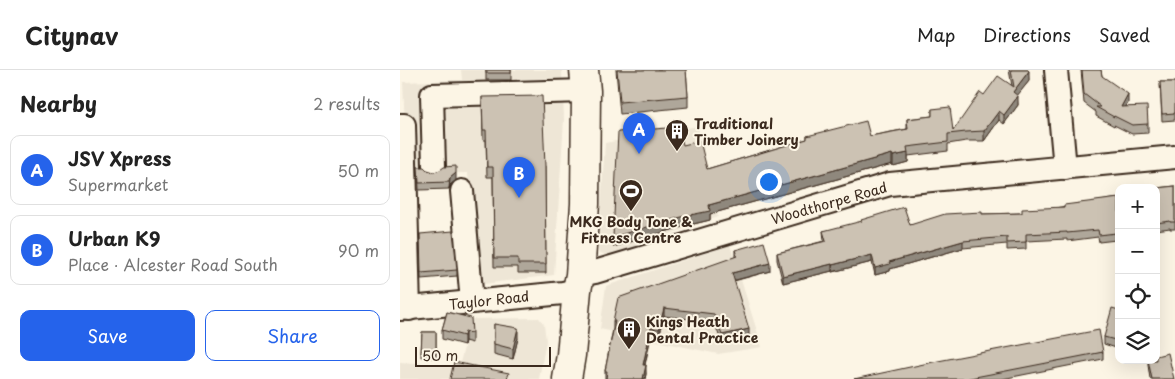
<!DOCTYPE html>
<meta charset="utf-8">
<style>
body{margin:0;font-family:"Playpen Sans",sans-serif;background:#f2f2f2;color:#222}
.controls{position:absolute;right:15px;bottom:15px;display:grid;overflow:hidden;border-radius:10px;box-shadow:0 5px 20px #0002}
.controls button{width:45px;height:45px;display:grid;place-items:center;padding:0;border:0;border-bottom:1px solid #e0e0e0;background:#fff;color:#222;font:25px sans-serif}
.scale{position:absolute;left:15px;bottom:12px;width:136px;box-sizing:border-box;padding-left:5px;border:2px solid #3b2a1e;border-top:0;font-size:14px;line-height:18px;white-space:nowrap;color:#3b2a1e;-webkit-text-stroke:4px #fcf5e5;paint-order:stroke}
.you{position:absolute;left:368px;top:111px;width:18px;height:18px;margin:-12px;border:4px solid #fff;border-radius:50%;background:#1a73e8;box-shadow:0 0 0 8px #1a73e833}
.badge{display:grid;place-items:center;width:32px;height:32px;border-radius:50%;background:#2563eb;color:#fff;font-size:16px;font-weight:700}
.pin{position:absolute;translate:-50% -41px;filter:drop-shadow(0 1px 2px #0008)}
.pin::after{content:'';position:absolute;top:26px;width:18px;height:15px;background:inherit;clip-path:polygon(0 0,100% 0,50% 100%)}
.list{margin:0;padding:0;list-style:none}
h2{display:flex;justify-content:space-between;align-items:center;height:65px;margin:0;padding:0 20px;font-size:21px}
h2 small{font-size:16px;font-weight:400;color:#767676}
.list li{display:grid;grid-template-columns:32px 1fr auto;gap:15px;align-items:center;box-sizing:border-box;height:70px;margin:0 10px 10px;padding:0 10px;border:1px solid #e0e0e0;border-radius:10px}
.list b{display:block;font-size:19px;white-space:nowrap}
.list p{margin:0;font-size:16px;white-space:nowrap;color:#767676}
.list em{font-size:16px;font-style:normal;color:#767676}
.actions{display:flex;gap:10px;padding:15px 20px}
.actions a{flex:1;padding:11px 0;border:1px solid #2563eb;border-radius:10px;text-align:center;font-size:18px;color:#2563eb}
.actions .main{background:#2563eb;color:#fff}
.icon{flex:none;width:28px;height:28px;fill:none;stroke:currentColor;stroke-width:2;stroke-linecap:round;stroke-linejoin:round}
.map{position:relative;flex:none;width:775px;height:309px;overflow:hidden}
header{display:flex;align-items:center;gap:30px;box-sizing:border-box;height:70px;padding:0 25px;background:#fff;border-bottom:1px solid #e0e0e0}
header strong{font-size:24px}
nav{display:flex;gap:28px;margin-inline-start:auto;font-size:18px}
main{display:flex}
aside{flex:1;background:#fff}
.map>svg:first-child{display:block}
.built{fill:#eee6d6}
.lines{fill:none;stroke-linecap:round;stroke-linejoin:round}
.minor-casing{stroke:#3b2a1e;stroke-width:26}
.highway-casing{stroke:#3b2a1e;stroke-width:31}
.minor{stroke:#fcf5e5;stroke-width:22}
.highway{stroke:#fcf5e5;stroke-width:28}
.wall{fill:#afa79a;stroke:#3b2a1e}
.shaded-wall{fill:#8f887d;stroke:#3b2a1e}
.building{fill:#ccc2b3;stroke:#3b2a1e}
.labels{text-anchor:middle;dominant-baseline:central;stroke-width:4;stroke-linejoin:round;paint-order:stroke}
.poi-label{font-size:14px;font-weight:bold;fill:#3b2a1e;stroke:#fcf5e5;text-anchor:start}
.street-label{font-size:14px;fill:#3b2a1e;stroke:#fcf5e5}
</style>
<header>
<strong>Citynav</strong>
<nav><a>Map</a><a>Directions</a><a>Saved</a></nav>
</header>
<main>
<aside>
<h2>Nearby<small>2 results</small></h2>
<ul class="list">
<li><span class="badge">A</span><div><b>JSV Xpress</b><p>Supermarket</p></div><em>50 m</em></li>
<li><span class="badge">B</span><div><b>Urban K9</b><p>Place · Alcester Road South</p></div><em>90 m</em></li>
</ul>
<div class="actions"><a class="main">Save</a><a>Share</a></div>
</aside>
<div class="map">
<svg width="775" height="309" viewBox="0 0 775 309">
<rect width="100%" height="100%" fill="#fcf5e5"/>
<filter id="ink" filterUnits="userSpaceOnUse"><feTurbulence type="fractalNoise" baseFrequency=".02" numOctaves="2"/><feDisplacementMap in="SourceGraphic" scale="10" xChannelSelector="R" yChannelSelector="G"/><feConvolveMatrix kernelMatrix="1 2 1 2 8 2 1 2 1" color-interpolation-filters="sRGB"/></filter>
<g filter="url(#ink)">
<g class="built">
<polygon points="61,0 162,0 164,49 154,205 76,215 68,103 7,104 3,12 62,10"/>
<polygon points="298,56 306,105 318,147 209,186 198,182 205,73"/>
<polygon points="330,175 362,277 318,284 200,259 206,216"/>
<polygon points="139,248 144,254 146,271 139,309 0,309 0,292 59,296 72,249"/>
</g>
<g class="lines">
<g class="minor-casing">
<g id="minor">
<polyline points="656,0 665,98"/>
<polyline points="0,55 4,55 9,239"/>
<polyline points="34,96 32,25 186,21"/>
<polyline points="62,121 72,232"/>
<polyline points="180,205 195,202 490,114 775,87"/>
<polyline points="0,239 163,223 177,220"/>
</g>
</g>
<g class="highway-casing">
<polyline id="highway" points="167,309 171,285 177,220 180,205 185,134 186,21 184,0"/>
</g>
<use href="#minor" class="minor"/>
<use href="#highway" class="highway"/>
</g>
<g class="wall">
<rect x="86" y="0" width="25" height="10"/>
<polygon points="216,0 286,0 288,26 288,37 220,44"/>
<polygon points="609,0 628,0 629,11 617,25 618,35 604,54 599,50 584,71 566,71 548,74 548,81 508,86 508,92 493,96 492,94 310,144 310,150 285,156 213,177 283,75 307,99 407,69 407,66 470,66 507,59 507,49 532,46 532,39 553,61 584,25 612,16"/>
<polygon points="681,0 701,0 702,6 728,33 726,36 748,54 748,63 732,64 714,55 714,56 696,46 696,42 684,33"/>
<polygon points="760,12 775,12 775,50 762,51"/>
<polygon points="82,27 145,96 146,203 118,203 118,197 94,197 93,107 87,107 86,70 83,70"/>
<polygon points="18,97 34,102 56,110 50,115 49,119 19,120"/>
<polygon points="775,116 775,159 770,159 770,158 756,160 756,118"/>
<polygon points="719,128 719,165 716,165 716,170 699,172 698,167 667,171 667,169 626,171 626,179 607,180 607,174 563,178 490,199 490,201 475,205 472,192 432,202 432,201 383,213 377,190 377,183 424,171 423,161 510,155 582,144 622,143"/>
<polygon points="20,164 57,200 57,206 21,209"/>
<polygon points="335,180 370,201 334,211 349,267 322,273 314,252 264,246 259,267 251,266 245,295 246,304 245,309 205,309 205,301 213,259 213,251 335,187"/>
<polygon points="719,240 719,279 704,274 704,267"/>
<polygon points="47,242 72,263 72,273 65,271 64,275 42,269 42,260"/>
<polygon points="94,254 118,268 113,289 94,284"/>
<polygon points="22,262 36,262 36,288 21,287"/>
<polygon points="703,282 703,289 602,309 454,309"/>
<polygon points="748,290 756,290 774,309 750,309 748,295"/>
</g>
<g class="shaded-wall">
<polygon points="629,1 629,11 613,31 613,22"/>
<polygon points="728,24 728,33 721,45 721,37"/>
<polygon points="618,26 618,35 604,54 604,45"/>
<polygon points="599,41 599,50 584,71 584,61"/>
<polygon points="508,83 508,92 493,96 493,86"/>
<polygon points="492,84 492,94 310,144 310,150 285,156 213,177 213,167 309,135"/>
<polygon points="56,103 56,110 50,115 49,119 50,108"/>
<polygon points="563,171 563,178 490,199 490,201 475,205 475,198 489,192"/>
<polygon points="472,185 472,192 432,202 432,195"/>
<polygon points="370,193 370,201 332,211 332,203"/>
<polygon points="432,194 432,201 383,213 383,206"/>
<polygon points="264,238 264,246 259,267 259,259"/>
<polygon points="118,258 118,268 113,289 113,279"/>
<polygon points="251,258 251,266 243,303 243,295"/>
<polygon points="349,259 349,267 322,273 322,265"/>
<polygon points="65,262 65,271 64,275 64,266"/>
<polygon points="246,295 246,304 245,309 243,309"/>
</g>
<g class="building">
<rect x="86" y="0" width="25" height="3"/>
<polygon points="217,0 286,0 288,26 220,32"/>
<polygon points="611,0 628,0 629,1 613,22 618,26 604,45 599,41 584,61 566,62 548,64 548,72 507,77 508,83 493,86 492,84 309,135 310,141 285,146 213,167 218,62 279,57 283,75 300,71 307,99 407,69 407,66 466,51 470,66 508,59 507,49 532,46 532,39 550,37 553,61 580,22 584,25 598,6 614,17"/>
<polygon points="682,0 701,0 702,6 728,24 721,37 747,36 748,54 732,55 714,46 714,47 696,37 701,37 684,24"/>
<polygon points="760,12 775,12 775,43 762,44"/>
<polygon points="142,26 145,96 146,194 118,194 118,188 94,188 93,97 87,97 86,60 83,60 82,27"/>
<polygon points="56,96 56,103 50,108 49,112 19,113 18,97 24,97 28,101 34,102 40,100 44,97"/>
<polygon points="775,116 775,152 770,152 770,151 756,153 756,118"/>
<polygon points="719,128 719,158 716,158 716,163 699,165 698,160 667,163 667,162 626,164 626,172 607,173 607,167 563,171 489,192 490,194 475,198 472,185 432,195 432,194 383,206 377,183 426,171 423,161 462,151 461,150 504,137 510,155 545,144 582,142 582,144 622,143 622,139 664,137 664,135"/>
<polygon points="53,161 57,200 21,203 20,164"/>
<polygon points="364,172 370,193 332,203 349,259 322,265 314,244 264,238 259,259 251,258 243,295 246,295 243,309 206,309 207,301 205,301 215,251 213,251 218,228 337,186 335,180"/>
<polygon points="712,238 719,240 719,271 704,267"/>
<polygon points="47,242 71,248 72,263 65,262 64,266 42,260"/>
<polygon points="94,254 118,258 113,279 94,274"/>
<polygon points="699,260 703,282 565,309 454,309 538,291"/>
<polygon points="22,262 36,262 36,284 21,283"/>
<polygon points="768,283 774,309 752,309 748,290 756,290 756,286"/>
<polygon points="54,292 109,303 107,309 50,309"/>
</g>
</g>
<defs>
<g id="building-pin" transform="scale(1.25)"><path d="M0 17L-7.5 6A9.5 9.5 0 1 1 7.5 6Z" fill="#3b2a1e" stroke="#fcf5e5"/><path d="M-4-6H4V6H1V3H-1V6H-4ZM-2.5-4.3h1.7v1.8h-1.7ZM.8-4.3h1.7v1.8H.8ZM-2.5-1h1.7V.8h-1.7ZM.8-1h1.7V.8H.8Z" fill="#fff"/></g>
<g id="stadium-pin" transform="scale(1.25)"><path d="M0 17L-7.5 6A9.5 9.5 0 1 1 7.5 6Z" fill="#3b2a1e" stroke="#fcf5e5"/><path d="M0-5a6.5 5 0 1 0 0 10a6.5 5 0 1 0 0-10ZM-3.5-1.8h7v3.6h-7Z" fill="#fff"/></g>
</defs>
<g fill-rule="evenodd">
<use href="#building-pin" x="277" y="61"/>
<use href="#stadium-pin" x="231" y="121"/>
<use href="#building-pin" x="229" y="259"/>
</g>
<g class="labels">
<g class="poi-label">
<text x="294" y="53">Traditional<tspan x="294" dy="16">Timber Joinery</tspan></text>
<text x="231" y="151" text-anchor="middle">MKG Body Tone &amp;<tspan x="231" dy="16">Fitness Centre</tspan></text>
<text x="246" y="251">Kings Heath<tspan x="246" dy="16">Dental Practice</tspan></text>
</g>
<g class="street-label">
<text transform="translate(429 133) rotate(-16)">Woodthorpe Road</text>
<text transform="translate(89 230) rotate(-6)">Taylor Road</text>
</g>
</g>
</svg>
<div class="controls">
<button>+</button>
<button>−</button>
<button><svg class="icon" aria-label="locate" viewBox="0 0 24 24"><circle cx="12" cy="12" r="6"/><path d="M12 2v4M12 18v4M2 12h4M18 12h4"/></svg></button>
<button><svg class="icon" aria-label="layers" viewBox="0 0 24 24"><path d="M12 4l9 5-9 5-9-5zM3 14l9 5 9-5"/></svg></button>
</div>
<div class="scale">50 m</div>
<div class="you"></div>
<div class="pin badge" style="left:239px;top:84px">A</div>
<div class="pin badge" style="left:119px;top:128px">B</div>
</div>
</main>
